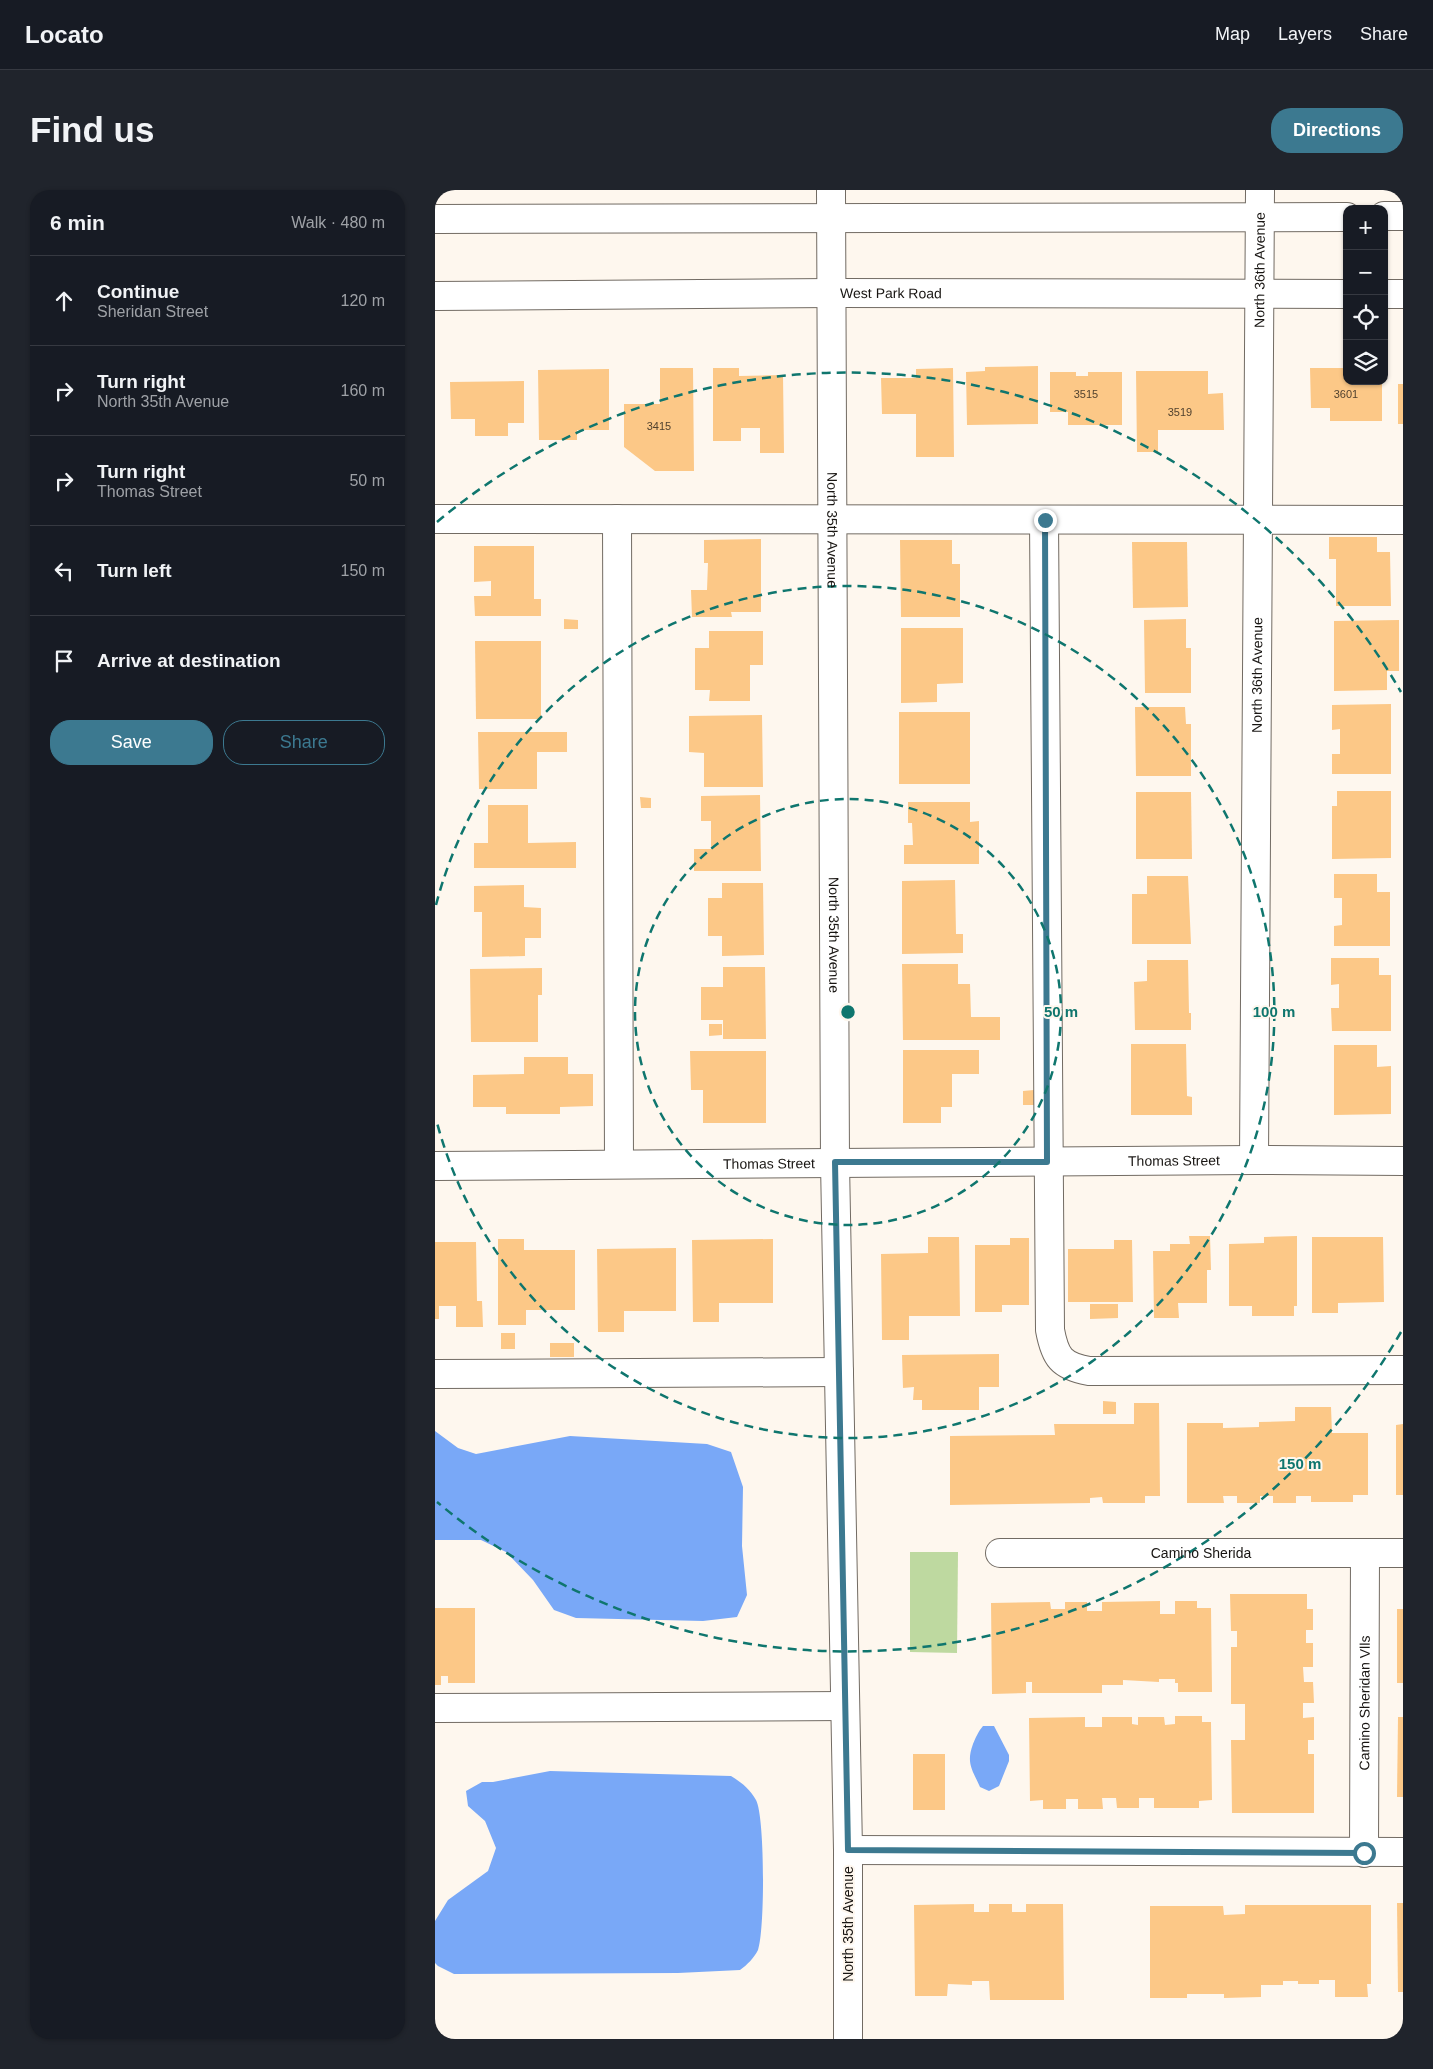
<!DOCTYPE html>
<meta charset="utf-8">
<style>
body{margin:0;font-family:Helvetica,sans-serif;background:#20242c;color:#f1f3f6}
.controls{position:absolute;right:15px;top:15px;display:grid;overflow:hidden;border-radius:10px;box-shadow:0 1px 4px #0004}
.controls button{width:45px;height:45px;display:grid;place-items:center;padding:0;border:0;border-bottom:1px solid #363941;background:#171b24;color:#f1f3f6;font:25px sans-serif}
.stop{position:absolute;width:15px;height:15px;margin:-11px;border:4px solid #3c7990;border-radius:50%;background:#fff}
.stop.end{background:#3c7990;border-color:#fff;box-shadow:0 1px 5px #0008}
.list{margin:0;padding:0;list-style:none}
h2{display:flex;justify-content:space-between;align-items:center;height:65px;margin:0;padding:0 20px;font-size:21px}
h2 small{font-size:16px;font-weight:400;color:#9ea1a6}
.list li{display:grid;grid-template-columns:32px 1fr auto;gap:15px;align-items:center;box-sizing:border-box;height:90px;padding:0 20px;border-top:1px solid #363941}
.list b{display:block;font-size:19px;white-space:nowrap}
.list p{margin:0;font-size:16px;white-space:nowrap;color:#9ea1a6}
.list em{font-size:16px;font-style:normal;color:#9ea1a6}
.actions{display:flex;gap:10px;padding:15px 20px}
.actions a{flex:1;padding:11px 0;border:1px solid #3c7990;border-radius:20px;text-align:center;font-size:18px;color:#3c7990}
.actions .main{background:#3c7990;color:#fff}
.icon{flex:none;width:28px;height:28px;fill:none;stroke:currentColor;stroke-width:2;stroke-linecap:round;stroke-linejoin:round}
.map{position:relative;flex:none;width:968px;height:1849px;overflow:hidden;border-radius:20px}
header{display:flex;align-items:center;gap:30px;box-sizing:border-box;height:70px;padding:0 25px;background:#171b24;border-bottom:1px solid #363941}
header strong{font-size:24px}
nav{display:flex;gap:28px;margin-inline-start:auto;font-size:18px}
.intro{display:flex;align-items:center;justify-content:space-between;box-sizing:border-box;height:120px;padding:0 30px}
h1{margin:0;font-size:35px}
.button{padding:12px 22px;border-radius:20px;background:#3c7990;color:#fff;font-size:18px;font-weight:700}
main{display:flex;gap:30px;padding:0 30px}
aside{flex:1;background:#171b24;border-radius:20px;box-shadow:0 1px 4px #0004}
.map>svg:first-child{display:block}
.green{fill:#bed9a0}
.water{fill:#79a8f7}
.building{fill:#fcc887}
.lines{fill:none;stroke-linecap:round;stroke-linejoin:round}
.minor-casing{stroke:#726b63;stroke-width:30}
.minor{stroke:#fff;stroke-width:28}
.route{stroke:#3c7990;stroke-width:6}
.ring{fill:none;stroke:#0f766e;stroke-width:2.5;stroke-dasharray:9 6}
.labels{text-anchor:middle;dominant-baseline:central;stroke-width:4;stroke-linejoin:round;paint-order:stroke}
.number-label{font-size:11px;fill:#51422f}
.street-label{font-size:14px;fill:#181512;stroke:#fef7ee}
.centre{fill:#0f766e;stroke:#fef7ee;stroke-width:2.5}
.ring-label{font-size:15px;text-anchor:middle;font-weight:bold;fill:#0f766e;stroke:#fef7ee;stroke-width:4;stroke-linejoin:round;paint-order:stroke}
</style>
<header>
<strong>Locato</strong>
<nav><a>Map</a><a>Layers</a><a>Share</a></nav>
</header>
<div class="intro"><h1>Find us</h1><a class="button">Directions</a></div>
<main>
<aside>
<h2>6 min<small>Walk · 480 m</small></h2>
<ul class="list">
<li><svg class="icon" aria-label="ahead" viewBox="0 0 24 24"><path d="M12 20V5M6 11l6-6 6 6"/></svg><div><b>Continue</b><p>Sheridan Street</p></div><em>120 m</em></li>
<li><svg class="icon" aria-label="right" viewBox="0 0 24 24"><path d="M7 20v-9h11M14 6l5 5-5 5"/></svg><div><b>Turn right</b><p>North 35th Avenue</p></div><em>160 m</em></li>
<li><svg class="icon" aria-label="right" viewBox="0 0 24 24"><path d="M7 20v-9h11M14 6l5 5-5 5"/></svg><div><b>Turn right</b><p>Thomas Street</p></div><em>50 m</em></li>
<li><svg class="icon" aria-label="left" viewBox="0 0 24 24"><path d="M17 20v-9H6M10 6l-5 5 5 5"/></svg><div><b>Turn left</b></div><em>150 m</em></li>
<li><svg class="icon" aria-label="arrive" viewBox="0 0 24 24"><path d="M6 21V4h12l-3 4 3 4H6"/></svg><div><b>Arrive at destination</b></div></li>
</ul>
<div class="actions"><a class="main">Save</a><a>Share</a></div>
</aside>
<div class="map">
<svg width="968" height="1849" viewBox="0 0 968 1849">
<rect width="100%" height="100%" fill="#fef7ee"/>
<polygon class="green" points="475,1362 523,1362 522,1463 475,1462"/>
<g class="water">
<polygon points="0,1241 23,1258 41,1264 135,1246 272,1254 296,1262 308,1297 307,1356 312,1405 302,1427 268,1431 141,1428 119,1420 98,1390 71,1362 46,1350 0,1350"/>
<path d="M548 1536H559L574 1565V1571L564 1596 554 1601 545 1597C537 1579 531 1573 538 1554 541 1547 543 1542 548 1536Z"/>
<path d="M115 1581 296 1586C306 1592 315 1599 321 1610 330 1626 330 1741 323 1760 319 1768 312 1775 305 1780L243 1783 19 1784 3 1776 0 1773V1731L13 1710 53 1681 61 1658 50 1631 33 1616 31 1601 47 1592H58Z"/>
</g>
<g class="building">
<polygon points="603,176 603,234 532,235 531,182 550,181 550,177"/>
<polygon points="225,178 258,178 259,281 220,281 189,257 189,214 225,214"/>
<polygon points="278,178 304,178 304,186 348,185 349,263 325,263 325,238 306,238 306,251 278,251"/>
<polygon points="518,178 519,267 481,267 481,224 447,224 446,188 481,188 481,179"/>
<polygon points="875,178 912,178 912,191 947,191 947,231 895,231 895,218 876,218"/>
<polygon points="174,179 174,240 142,240 142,250 104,250 103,180"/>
<polygon points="701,181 773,181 773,204 788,203 789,240 723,240 723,262 702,262"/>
<polygon points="615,182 641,182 641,186 653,186 653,182 687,182 687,235 633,235 633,222 615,222"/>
<polygon points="89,191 89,233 73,233 73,246 40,246 40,229 16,229 15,192"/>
<rect x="963" y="194" width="5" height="40"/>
<polygon points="894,347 942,347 942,362 955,362 956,416 901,416 901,369 894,369"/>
<polygon points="326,349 326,422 296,422 297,427 257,427 256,400 272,400 273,373 269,373 269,350"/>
<polygon points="465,350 517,350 517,374 525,374 525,427 466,427"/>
<polygon points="697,352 752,352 753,417 698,418"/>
<polygon points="39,356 99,356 99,409 106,409 106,426 40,426 39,406 56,406 56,391 39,392"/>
<polygon points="129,429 143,430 143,439 129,439"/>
<polygon points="751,429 751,458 756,458 756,503 710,503 709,430"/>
<polygon points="964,430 964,481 952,481 952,500 899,501 899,431"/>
<polygon points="466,438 528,438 528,493 502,494 502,512 466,513"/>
<polygon points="274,441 328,441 328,475 315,475 315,511 274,511 275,500 260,500 260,458 274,458"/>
<polygon points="40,451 106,451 106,529 41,529"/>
<polygon points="956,514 956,584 897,584 897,564 905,564 905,539 897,540 897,515"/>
<polygon points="700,517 750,517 751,534 756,534 756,586 701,586"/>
<rect x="464" y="522" width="71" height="72"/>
<polygon points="327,525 328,597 269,597 269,563 254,562 254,526"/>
<polygon points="43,542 132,542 132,562 102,562 102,599 44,599"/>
<polygon points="902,601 956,601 956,668 897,669 897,616 902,616"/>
<polygon points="701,602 756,602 757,669 701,669"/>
<polygon points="325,605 326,681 259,681 259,659 276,659 276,631 266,631 266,606"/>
<polygon points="205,607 216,608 216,618 206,618"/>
<polygon points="473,612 535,612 535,632 544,631 544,674 469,674 469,655 478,655 477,633 473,633"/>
<polygon points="53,615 93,615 93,653 141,652 141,678 39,678 39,653 53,653"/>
<polygon points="899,684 942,684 942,702 955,702 955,756 899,756 899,736 907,735 907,708 899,708"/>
<polygon points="712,686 753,686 756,754 697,754 697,704 712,704"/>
<polygon points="520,690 521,744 528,744 528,763 467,764 467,691"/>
<polygon points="287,693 328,693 329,765 287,766 287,746 273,746 273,708 287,708"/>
<polygon points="89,695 89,717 106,718 106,748 90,748 90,766 47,767 47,722 39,722 39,696"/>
<polygon points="896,768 944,768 944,785 956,785 956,841 897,841 896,818 904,818 904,794 896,795"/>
<polygon points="712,770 753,770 754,823 756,823 756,840 700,840 699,792 712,791"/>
<polygon points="467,774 523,774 523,794 535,794 536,827 565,827 565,850 468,850"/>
<polygon points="288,777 330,777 331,849 288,849 288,830 266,830 266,797 288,797"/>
<polygon points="107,778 107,805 103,805 103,852 36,852 35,779"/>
<polygon points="274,834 287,834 287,845 274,846"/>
<polygon points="696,854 751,854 752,906 757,907 757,925 696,925"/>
<polygon points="899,855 942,855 942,877 956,876 956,924 899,925"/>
<polygon points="468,860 544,860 544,884 517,884 517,917 506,917 506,933 468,933"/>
<polygon points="255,861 331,861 331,933 268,933 268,900 256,900"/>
<polygon points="89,867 133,867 133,884 158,884 158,916 125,917 125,924 71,924 71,917 38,917 38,885 89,884"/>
<polygon points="599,900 599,915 588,915 588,901"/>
<polygon points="754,1046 775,1046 776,1080 772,1080 772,1113 743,1113 744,1128 719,1128 718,1061 735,1061 735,1054 755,1054"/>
<polygon points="862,1046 862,1116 859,1116 859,1126 817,1126 817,1116 794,1116 794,1054 829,1053 829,1047"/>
<polygon points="493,1047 524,1047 525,1126 474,1126 474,1150 447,1150 446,1064 493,1063"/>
<polygon points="877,1047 948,1047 949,1112 903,1113 903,1123 877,1123"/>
<polygon points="575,1048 594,1048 594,1115 567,1115 567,1122 540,1122 540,1055 575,1055"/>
<polygon points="63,1049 89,1049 89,1060 140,1060 140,1120 91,1120 91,1135 63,1135"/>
<polygon points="338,1049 338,1113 284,1113 284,1132 258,1132 257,1050"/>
<polygon points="679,1050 697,1050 698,1112 633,1112 633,1059 679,1059"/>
<polygon points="0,1052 41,1052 42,1111 47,1111 48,1137 21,1137 21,1116 4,1116 4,1129 0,1129"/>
<polygon points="241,1058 241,1121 189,1121 189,1142 163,1142 162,1059"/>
<polygon points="655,1114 683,1114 683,1128 655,1129"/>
<rect x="66" y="1143" width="14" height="16"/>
<rect x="115" y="1153" width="24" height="14"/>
<polygon points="564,1164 564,1197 544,1197 544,1220 487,1220 487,1210 478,1210 479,1197 468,1198 467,1165"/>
<polygon points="668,1211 681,1212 681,1224 668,1224"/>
<polygon points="699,1213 724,1213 725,1306 710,1306 710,1313 668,1313 667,1307 655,1308 655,1313 515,1315 515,1246 620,1245 619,1234 699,1234"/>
<polygon points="860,1217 896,1217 897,1243 933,1243 933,1305 918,1305 918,1312 876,1312 876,1306 861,1306 861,1313 838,1313 838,1306 825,1306 825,1313 802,1313 802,1306 788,1306 789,1313 752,1313 752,1233 788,1233 788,1238 824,1237 824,1232 860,1231"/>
<polygon points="968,1234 968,1305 961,1305 961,1235"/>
<polygon points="795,1404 872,1404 872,1419 878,1419 878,1440 871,1440 871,1453 878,1453 878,1477 868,1477 869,1492 878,1492 879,1513 868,1513 868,1528 879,1527 879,1550 873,1550 873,1564 879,1564 879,1623 797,1623 796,1550 810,1550 810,1514 796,1514 796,1457 802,1457 802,1441 796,1441"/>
<polygon points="725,1411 725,1424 740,1424 740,1411 762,1411 762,1418 776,1418 777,1502 743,1502 743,1493 740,1493 740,1489 724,1489 724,1492 688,1490 688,1495 667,1495 667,1503 597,1503 597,1492 591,1492 591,1503 557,1504 556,1413 615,1412 616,1419 630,1419 630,1412 652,1412 652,1421 667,1421 667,1412"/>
<polygon points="0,1418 40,1418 40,1493 13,1493 13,1486 6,1486 6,1495 0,1495"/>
<rect x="962" y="1419" width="6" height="74"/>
<polygon points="740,1526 767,1526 767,1532 776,1532 777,1610 764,1611 764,1618 719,1618 719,1608 704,1608 704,1618 682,1618 681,1608 667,1608 668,1619 643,1619 643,1609 631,1609 631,1619 608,1619 608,1610 595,1611 594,1528 650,1527 650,1537 667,1537 667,1527 697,1527 697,1534 703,1535 703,1527 729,1527 730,1535 740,1534"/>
<polygon points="963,1527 968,1527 968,1607 962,1607"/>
<rect x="478" y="1564" width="32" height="56"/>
<polygon points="962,1713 968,1713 968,1802 963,1802"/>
<polygon points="539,1714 539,1722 554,1722 554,1714 577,1714 577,1722 591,1722 591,1714 628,1714 629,1810 555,1810 554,1791 537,1791 537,1795 513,1794 512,1806 480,1806 479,1715"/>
<polygon points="810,1715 936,1715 936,1794 932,1794 933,1807 900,1807 900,1790 884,1790 884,1794 863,1794 863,1791 848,1791 848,1795 826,1795 826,1807 789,1808 789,1804 752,1804 752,1808 715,1808 715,1716 788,1716 789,1725 810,1724"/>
</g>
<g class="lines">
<g class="minor-casing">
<g id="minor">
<path id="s1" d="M396 0 400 973 413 1660V1849"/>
<polyline points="949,26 968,26"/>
<polyline points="0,29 912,27"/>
<polyline points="949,104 968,104"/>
<path id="s2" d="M0 106 397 103 912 104"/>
<polyline points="0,329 968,330"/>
<polyline points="182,329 184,974"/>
<path d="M609 330 615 1140C620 1167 626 1176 654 1181L968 1180"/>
<path id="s3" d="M819 970 825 0"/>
<path id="s4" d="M0 976 819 970 968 971"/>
<polyline points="0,1184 404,1182"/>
<path id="s5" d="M565 1363H968"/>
<polyline points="0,1518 409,1516"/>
<polyline points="413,1660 968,1662"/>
<path id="s6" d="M929 1663 930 1363"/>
</g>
</g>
<use href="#minor" class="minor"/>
</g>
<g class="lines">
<polyline class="route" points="610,330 612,972 400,972 413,1660 929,1663"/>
</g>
<g class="ring">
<circle cx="413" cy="822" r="213"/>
<path d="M1 715A426 426 0 1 1 1 929"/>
<path d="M966 1142A639 639 0 0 1 2 1312M2 332A639 639 0 0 1 966 502"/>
</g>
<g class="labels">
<g class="number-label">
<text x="651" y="204">3515</text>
<text x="911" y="204">3601</text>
<text x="745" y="222">3519</text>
<text x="224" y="236">3415</text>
</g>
<g class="street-label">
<text stroke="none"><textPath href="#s3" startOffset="890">North 36th Avenue</textPath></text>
<text stroke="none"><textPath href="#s2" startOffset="456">West Park Road</textPath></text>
<text stroke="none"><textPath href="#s1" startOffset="340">North 35th Avenue</textPath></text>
<text stroke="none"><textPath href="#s3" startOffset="485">North 36th Avenue</textPath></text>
<text stroke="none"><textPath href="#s1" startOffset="745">North 35th Avenue</textPath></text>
<text stroke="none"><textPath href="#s4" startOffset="739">Thomas Street</textPath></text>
<text stroke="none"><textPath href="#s4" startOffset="334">Thomas Street</textPath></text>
<text stroke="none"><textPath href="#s5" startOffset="201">Camino Sherida</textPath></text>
<text stroke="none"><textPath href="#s6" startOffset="150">Camino Sheridan Vlls</textPath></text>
<text transform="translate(413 1734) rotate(-90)">North 35th Avenue</text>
</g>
</g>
<circle cx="413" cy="822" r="8" class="centre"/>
<g class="ring-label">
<text x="626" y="827">50 m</text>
<text x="839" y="827">100 m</text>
<text x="865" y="1279">150 m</text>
</g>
</svg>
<div class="controls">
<button>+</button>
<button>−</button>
<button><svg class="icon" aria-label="locate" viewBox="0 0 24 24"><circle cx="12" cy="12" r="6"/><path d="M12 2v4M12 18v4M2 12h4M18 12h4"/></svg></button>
<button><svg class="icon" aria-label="layers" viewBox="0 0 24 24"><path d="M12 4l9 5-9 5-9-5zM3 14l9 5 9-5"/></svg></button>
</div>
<div class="stop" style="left:929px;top:1663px"></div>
<div class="stop end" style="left:610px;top:330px"></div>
</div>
</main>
